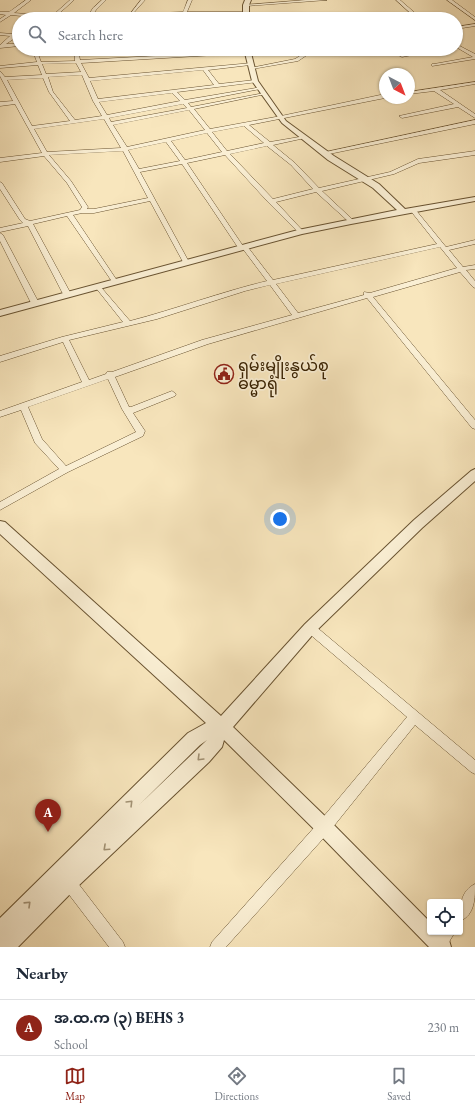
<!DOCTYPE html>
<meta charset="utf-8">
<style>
body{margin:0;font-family:"EB Garamond","Noto Sans Myanmar",serif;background:#f6f6f7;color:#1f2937}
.controls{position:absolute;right:12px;bottom:12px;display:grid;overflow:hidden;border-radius:4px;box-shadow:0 1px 3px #0004}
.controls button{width:36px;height:36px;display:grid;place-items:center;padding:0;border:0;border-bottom:1px solid #e0e1e3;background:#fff;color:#1f2937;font:20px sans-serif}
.compass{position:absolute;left:379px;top:68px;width:36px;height:36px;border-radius:50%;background:#fff;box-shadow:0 1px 3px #0004;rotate:138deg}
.you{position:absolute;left:280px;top:519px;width:14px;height:14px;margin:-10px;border:3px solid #fff;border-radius:50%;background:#1a73e8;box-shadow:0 0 0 6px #1a73e833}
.badge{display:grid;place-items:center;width:26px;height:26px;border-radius:50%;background:#8f2418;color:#fff;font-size:13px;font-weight:700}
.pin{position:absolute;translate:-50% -33px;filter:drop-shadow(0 1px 2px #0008)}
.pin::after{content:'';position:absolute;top:21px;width:14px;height:12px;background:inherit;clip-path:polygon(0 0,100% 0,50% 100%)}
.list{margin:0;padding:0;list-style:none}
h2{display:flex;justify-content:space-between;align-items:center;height:52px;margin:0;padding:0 16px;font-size:17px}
h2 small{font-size:13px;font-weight:400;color:#747a83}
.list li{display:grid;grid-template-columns:26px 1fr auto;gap:12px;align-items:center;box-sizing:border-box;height:56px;padding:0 16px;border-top:1px solid #e0e1e3}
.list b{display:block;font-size:15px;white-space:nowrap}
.list p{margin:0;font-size:13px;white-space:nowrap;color:#747a83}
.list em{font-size:13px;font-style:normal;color:#747a83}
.icon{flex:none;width:22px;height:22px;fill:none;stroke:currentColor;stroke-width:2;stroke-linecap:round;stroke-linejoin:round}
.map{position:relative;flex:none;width:475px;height:947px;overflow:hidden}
.search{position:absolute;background:#fff;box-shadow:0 1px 3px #0004;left:12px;right:12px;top:12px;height:44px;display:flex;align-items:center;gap:10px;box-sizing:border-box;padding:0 14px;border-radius:22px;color:#747a83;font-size:15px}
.sheet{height:108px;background:#fff}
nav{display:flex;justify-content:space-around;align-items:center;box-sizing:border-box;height:56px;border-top:1px solid #e0e1e3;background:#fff;font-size:11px;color:#747a83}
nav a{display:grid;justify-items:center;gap:2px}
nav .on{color:#8f2418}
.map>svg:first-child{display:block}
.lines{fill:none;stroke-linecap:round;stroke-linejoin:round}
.minor-casing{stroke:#695331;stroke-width:1}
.tertiary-casing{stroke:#695331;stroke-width:2}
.minor{fill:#faefd4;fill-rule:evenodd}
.tertiary{fill:#faefd4;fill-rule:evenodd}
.oneway{stroke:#a39376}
.labels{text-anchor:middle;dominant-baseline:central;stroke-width:3.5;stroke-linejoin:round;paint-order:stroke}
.poi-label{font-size:16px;fill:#392202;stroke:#faefd4;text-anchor:start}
</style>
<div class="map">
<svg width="475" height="947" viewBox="0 0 475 947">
<rect width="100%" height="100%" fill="#f8e6bd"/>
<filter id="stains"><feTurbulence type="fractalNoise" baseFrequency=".005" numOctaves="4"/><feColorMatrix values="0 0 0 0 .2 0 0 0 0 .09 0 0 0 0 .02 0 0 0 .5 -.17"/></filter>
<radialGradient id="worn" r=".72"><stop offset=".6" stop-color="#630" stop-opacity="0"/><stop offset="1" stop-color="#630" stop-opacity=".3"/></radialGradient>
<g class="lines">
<g class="minor-casing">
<g id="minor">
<polygon points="26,0 31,0 14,13 52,16 70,0 74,0 53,19 11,15 0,22 0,19 6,15 0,14 0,12 9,12"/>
<polygon points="102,0 106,0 96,10 90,19 86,19 93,8"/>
<polygon points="141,0 145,0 129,18 127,18"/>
<polygon points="188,0 192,0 187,12 246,12 248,13 246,14 157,15 155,14 157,13 183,12"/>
<polygon points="306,0 327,0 246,6 244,5"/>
<polygon points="396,0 400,0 422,19 417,19"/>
<polygon points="447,0 452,0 475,17 475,20"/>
<polygon points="475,24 475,26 456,29 456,27"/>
<polygon points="19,30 18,36 6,44 19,44 19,46 0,48 0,45 10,36 0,35 0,33 13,34"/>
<polygon points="456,44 475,54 475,59 432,66 432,64 434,64 473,57 456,47"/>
<path d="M34 49H38V54L41 62 75 61 74 49H78L80 60 250 51 248 53 81 63 89 78 252 63V65H250L208 70 219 84 255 80H257V82L177 92 185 100 262 87V89H260L188 103 191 107 264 93 266 94 194 109 210 129 281 116 385 94V98L249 125 270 142 305 136V138L273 145 295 163 319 188 390 172 418 159 475 151V155L419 163 394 174 322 191 353 220V222H349L316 192 276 202 303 231V233H299L268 202 225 155 187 163 243 246H247L273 280 437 244 410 210 413 208 415 209 446 247 475 240V244L449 250 463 267 475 265V269L466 270 475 281V288L473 287 460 272 373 297 475 420V429L472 428 367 298 208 344 115 377 129 407H131L172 391 176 394 175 396 133 413 145 431 143 436 68 472 0 510V502L59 469 35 443 21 410 0 417V411L82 382 63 342 0 362V356L62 337 123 322 96 288V286H100L130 321C176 309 221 292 267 281L243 249H239L182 164 140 172 189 262 188 263H184L183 262 150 201 94 213H82L73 215 118 282 115 284 113 283 67 216 33 224 71 294 67 296 63 294 28 226 0 232V228L23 223 20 220 0 189V182L2 183 25 219 30 221 80 210 82 207 67 183 44 156 0 162V158L42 153 15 104 0 106V102L13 101 0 76V71L5 77 42 75 38 65 0 68V66L37 62 34 54ZM76 63 81 72 46 74 42 64ZM203 70 214 85 98 99 90 81ZM82 75 93 101 102 116 75 120 53 92 48 77ZM43 78 49 92 70 121 32 126 7 80ZM172 93 180 101 107 115 99 102ZM183 104 187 108 111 122 109 118ZM189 110 205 130 127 147 113 125ZM104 119 121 148 47 152 34 129ZM244 126 264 143 227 151 212 132ZM207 133 222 152 185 160 171 141ZM166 142 180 161 139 169 128 150ZM267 146 291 165 313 189 273 199 230 154ZM123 151 148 198 94 209H87L88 207 71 181 49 155ZM440 247 457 268 370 293 364 292V295L298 313 276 284ZM270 285 292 315 202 340 112 372H107L106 374 89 380 69 340 157 319 245 291ZM108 379 122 409 136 432 66 466 42 439 28 407Z"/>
<polygon points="304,49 308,49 307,55 298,61 252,69 250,68 295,59 303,54"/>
<polygon points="433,49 442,49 402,57 400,56"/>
<polygon points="475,82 475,84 440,90 475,114 475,118 458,107 402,118 399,116 454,104 434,91 409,94 409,92"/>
<polygon points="475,120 475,124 324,155 321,153"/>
<polygon points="0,233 3,235 39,303 38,305 32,305 0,241"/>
<polygon points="310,623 314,625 475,760 475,774 471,772 415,725 329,832 226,947 210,947 212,942 319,822 407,717 306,631 305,628 306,625"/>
<polygon points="69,876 74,878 123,942 125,947 109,947 64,888 62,883 64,878"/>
<path d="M475 884C475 898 475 915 460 921 460 907 460 891 475 884Z"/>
<polygon points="440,932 455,932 446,947 431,947"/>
</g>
</g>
<g class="tertiary-casing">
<g id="tertiary">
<polygon points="245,0 251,0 249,5 249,19 243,19 243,5"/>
<polygon points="244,49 250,49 258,81 286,121 334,156 379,184 405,209 475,197 475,201 351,224 302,234 0,316 0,310 298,230 397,210 373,188 328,160 282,123 252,81"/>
<path d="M475 469V481L422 528 315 632 233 727 330 821 430 922V932H440L449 940 451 947H429L318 833 224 740 222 747 209 762 75 889 18 947H0V918L188 733 206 723 0 534V521L5 522 221 716 305 624 414 520 471 471ZM207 740 138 806 200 745Z"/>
</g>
</g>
<use href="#minor" class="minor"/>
<use href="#tertiary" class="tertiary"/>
</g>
<defs><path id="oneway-chevron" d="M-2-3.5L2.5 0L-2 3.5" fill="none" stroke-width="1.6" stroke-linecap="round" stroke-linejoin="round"/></defs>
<g class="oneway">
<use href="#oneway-chevron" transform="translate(200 758) rotate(135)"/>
<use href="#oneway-chevron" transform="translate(130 803) rotate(-45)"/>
<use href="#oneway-chevron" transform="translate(106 848) rotate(137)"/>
<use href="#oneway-chevron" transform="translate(28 904) rotate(-44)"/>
</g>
<defs>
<g id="civic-ring" transform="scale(1)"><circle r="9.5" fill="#faefd4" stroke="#8f2418" stroke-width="1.5"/><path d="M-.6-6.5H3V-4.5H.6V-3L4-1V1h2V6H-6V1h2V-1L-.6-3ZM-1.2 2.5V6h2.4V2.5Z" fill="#8f2418"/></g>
</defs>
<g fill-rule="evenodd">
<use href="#civic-ring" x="224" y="374"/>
</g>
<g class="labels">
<g class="poi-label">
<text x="238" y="365">ရှမ်းမျိုးနွယ်စု<tspan x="238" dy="18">ဓမ္မာရုံ</tspan></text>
</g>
</g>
<rect width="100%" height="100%" filter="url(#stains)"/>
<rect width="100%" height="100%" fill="url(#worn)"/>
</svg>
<div class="controls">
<button><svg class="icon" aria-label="locate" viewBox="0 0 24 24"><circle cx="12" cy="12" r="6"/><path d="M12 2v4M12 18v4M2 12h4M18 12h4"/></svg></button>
</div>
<svg class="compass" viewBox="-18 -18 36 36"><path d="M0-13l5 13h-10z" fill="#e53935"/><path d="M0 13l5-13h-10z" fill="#747a83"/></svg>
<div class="you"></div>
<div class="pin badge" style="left:48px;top:832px">A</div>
<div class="search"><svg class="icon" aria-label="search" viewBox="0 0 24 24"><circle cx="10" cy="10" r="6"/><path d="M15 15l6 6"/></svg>Search here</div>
</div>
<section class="sheet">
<h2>Nearby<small></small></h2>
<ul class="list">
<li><span class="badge">A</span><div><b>အ.ထ.က (၃) BEHS 3</b><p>School</p></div><em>230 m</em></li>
</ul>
</section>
<nav>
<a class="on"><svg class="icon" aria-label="map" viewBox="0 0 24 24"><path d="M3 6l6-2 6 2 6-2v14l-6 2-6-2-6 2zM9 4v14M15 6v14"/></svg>Map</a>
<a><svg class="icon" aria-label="directions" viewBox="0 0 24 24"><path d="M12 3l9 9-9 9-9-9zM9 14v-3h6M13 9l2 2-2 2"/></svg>Directions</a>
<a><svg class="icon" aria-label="saved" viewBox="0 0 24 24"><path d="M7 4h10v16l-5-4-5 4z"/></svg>Saved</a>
</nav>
